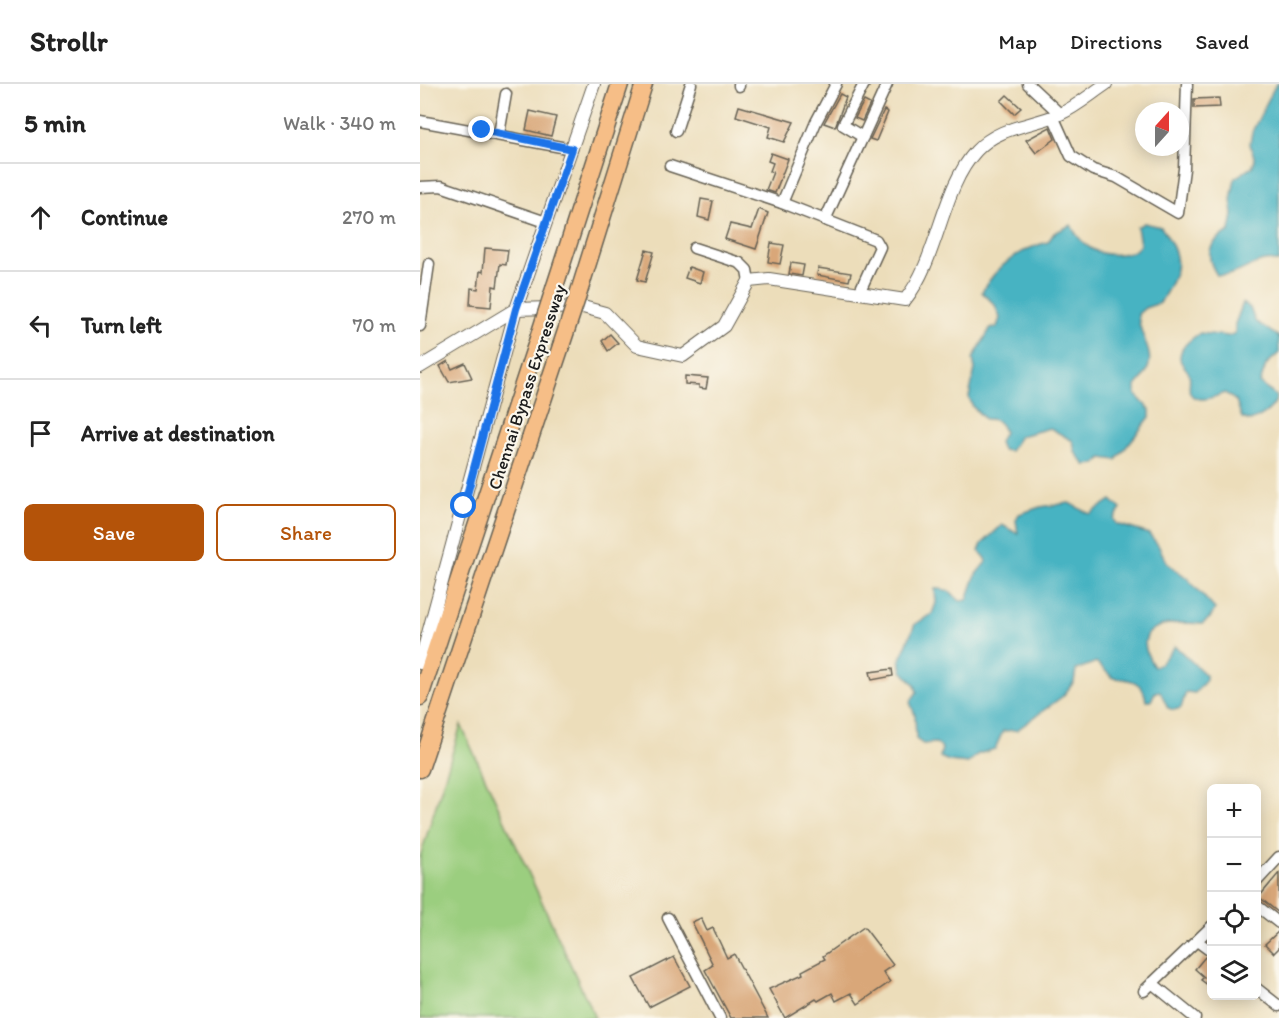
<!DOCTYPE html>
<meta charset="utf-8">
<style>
body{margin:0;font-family:Itim,sans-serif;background:#f6f6f6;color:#222}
.controls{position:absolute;right:18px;bottom:18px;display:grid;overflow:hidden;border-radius:9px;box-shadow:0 3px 15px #0003}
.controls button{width:54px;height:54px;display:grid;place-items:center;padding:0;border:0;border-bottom:2px solid #e0e0e0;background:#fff;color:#222;font:30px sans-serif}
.compass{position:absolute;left:715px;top:18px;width:54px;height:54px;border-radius:50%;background:#fff;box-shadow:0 3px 15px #0003;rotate:21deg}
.stop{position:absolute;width:18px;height:18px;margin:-14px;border:4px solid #1a73e8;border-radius:50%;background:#fff}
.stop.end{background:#1a73e8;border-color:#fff;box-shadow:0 2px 6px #0008}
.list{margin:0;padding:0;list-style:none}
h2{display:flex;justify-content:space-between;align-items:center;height:78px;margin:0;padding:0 24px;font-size:26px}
h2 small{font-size:20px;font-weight:400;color:#767676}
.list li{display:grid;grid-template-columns:39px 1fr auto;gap:18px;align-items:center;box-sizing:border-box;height:108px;padding:0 24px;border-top:2px solid #e0e0e0}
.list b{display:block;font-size:22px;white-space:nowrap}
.list em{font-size:20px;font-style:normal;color:#767676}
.actions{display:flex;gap:12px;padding:18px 24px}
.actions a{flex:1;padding:14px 0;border:2px solid #b45309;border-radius:9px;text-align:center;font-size:21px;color:#b45309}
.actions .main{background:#b45309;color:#fff}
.icon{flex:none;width:33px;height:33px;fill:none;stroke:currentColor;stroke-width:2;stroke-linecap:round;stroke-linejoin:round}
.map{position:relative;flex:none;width:859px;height:934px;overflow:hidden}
header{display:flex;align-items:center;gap:36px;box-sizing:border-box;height:84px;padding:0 30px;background:#fff;border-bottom:2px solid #e0e0e0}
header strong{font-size:28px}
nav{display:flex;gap:33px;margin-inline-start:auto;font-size:21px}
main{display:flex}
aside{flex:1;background:#fff}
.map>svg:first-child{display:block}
.green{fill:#9bce7f;stroke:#5c754e;stroke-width:1.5}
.water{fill:#46b3c2;stroke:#31686f;stroke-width:1.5}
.building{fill:#d9a779}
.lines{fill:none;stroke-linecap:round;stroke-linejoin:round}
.minor-casing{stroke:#656053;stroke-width:13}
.tertiary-casing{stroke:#656053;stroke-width:14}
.trunk-casing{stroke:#656053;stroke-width:19}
.minor{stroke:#fff;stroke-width:10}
.tertiary{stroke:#fff;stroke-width:12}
.trunk{stroke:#f6be87;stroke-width:16}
.trunk-bridge-casing{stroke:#656053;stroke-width:19;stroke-linecap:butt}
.trunk-bridge{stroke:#f6be87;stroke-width:16}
.route{stroke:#1a73e8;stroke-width:8}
.labels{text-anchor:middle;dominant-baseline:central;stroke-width:4.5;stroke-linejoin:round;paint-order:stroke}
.street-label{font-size:18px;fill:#1c1c1c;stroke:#fbf7ec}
</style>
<header>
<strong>Strollr</strong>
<nav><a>Map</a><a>Directions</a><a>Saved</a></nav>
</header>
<main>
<aside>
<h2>5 min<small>Walk · 340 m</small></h2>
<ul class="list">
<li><svg class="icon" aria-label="ahead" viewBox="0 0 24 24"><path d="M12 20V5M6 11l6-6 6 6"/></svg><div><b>Continue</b></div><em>270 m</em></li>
<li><svg class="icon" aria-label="left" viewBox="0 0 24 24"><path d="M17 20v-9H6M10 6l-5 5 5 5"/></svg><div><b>Turn left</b></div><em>70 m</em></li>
<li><svg class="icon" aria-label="arrive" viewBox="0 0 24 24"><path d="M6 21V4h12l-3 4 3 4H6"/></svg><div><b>Arrive at destination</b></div></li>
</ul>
<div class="actions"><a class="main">Save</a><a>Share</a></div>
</aside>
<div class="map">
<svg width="859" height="934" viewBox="0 0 859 934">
<rect width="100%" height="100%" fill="#fbf7ec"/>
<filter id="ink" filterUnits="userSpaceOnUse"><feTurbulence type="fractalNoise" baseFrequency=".0167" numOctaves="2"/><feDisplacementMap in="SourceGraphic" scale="12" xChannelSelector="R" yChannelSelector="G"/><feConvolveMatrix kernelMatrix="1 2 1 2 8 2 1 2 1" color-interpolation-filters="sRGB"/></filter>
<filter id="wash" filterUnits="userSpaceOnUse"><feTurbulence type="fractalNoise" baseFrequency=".008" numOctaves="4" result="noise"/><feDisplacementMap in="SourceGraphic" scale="24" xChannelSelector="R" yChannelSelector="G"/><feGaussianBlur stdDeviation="1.35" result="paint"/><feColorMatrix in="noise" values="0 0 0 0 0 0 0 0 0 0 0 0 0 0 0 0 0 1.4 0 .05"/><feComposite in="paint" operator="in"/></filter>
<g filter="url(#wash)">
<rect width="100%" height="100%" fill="#ecddba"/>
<polygon class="green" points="41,641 175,934 0,934 0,773"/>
<g class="water">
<path d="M856 0H859V178C836 170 820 195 797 191 784 171 788 158 810 147L813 131 811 116 815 94 832 83 835 76 830 60 832 48Z"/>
<path d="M724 139 741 143C764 176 760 185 740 219L725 224 718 230C719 260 745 272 716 302V311L730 326V333L696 376 682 374 676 380 665 381 655 368 653 357 630 344 600 352 590 367 582 366 579 358 584 348C580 337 576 335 565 335L553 323 549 313 555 285 553 275 570 245 577 243 580 234 575 221 562 208C576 182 600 165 628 158L634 149 651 141C661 162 678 173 700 170 709 169 716 168 720 160L717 143Z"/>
<path d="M823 219 830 224 835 237 859 253V269L846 281 840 299 857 313C853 326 842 332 830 337L822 334 816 317 805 309C797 312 776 321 770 309 768 303 771 296 769 290 768 286 763 282 761 278 756 265 771 255 780 249L809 252 815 249V240Z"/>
<path d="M691 416 701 425 694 435 697 440 729 450 738 461 747 479 767 494 795 525 790 534 782 540C751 537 706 539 734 583L740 580 755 562 786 591V596L775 609 766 608 761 624 754 626 748 624 740 607 735 608 731 617H726C724 597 710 595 693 594L676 578 656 586 654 598 643 612 597 646 583 647 575 665 558 670 548 679 529 677 520 673 522 664 516 659 503 660 496 655 495 631 490 618 497 608 495 601 482 587 480 576 495 540 512 530 516 519 515 505C529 504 531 509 540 517L547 516 556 490 566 478 565 473 559 467 562 460 582 441 598 450 596 436 599 430 620 423 649 419 670 430Z"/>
</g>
<g id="blocks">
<g class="building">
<polygon points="420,10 426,13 415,43 404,39"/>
<polygon points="587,11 601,24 594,30 581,17"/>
<polygon points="799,14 800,23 774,24 774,15"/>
<polygon points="444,17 450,20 442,37 435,34"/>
<polygon points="319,22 374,38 364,58 348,53 351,43 316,32"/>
<polygon points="464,26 468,28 456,57 450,55"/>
<polygon points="110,27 136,33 131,52 106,46"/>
<polygon points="630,43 635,55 616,69 606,56"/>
<polygon points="351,69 368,75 355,109 346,106 353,88 350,87 353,79 348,77"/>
<polygon points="281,115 293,117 289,136 278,133"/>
<polygon points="339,125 348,129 336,165 305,155 310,140 332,145"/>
<polygon points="351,159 364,161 360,180 348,178"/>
<polygon points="65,164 88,166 86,181 80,180 77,203 73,202 71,223 50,221 51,204 58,205 60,187 63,188"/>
<polygon points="226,166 234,168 225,198 217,196"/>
<polygon points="371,179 384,181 382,192 369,190"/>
<polygon points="269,183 283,188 280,199 265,194"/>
<polygon points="398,184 431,189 429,197 397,191"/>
<polygon points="190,250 198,259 188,267 182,257"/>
<polygon points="28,277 32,285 45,279 52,294 29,298 20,282"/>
<polygon points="265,292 288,294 286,305 279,304 279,301 265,300"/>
<polygon points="472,585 473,592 452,596 450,588"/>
<polygon points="859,789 859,829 839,813"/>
<polygon points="281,834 287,847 293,844 307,874 314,870 348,934 311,934 285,886 293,881 272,838"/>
<polygon points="444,843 473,881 463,888 470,898 438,920 431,909 416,917 412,909 398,917 396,915 365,934 349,905 383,890 382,887 405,875 403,872"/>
<polygon points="859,847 859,864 854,869 845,860"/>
<polygon points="254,873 270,902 229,923 213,894"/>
<polygon points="785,873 792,879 792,904 781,896 784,893 775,885"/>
</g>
</g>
</g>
<g filter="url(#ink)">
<use href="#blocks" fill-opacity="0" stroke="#656053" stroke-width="1.5"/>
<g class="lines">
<g class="minor-casing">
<g id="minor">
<polyline points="608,0 640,30"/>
<polyline points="319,2 319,0"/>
<polyline points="633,32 651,72 673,86 696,93 758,129 764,85 767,0"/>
<polyline points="0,37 152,65"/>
<polyline points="256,47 271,0"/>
<polyline points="79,50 86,10"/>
<polyline points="443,53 423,41 444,0"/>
<polyline points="250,82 362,119 456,156 460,163 439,209"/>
<polyline points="0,103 21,102 126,138"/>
<polyline points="362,119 396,38 416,0"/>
<polyline points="405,136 467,0"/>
<polyline points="274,164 320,179 327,186 329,197"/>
<polyline points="0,242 9,180"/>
<polyline points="836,798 859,773"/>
<polyline points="836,821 859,839"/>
<polyline points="248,834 300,934"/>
<polyline points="777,857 792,868"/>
<polyline points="732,899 775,934"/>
<polyline points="836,904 859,922"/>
<polyline points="724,907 792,842"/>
</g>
</g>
<g class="tertiary-casing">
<g id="tertiary">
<path d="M0 283 96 225 163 223 185 229 217 262 263 272 304 242 329 197 349 195 485 216C519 174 521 105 556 67 579 42 612 42 640 30 656 23 671 10 686 0"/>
<polyline points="0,579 96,225 174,0"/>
</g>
</g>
<g class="trunk-casing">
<g id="trunk">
<polyline points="135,202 200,0"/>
<polyline points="157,214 224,0"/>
<polyline points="0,613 117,258"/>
<polyline points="0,685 141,262"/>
</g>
</g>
<use href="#minor" class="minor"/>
<use href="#tertiary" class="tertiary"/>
<use href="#trunk" class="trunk"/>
<g class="trunk-bridge-casing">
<g id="trunk-bridge">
<polyline points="117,258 135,202"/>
<polyline points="141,262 157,214"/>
</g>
</g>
<use href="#trunk-bridge" class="trunk-bridge"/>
</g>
</g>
<g class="lines" filter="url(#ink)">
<polyline class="route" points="44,422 96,225 152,65 62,46"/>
</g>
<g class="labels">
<g class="street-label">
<text transform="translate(107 303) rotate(-72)">Chennai Bypass Expressway</text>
</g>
</g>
</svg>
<div class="controls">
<button>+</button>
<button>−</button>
<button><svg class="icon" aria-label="locate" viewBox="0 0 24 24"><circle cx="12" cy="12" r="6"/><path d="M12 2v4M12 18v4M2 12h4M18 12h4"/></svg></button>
<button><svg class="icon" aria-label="layers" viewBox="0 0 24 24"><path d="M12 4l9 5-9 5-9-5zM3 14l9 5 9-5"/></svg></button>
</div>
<svg class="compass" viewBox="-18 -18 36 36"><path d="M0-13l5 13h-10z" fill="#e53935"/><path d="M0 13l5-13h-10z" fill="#767676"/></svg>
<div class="stop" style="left:44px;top:422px"></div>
<div class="stop end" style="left:62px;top:46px"></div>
</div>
</main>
